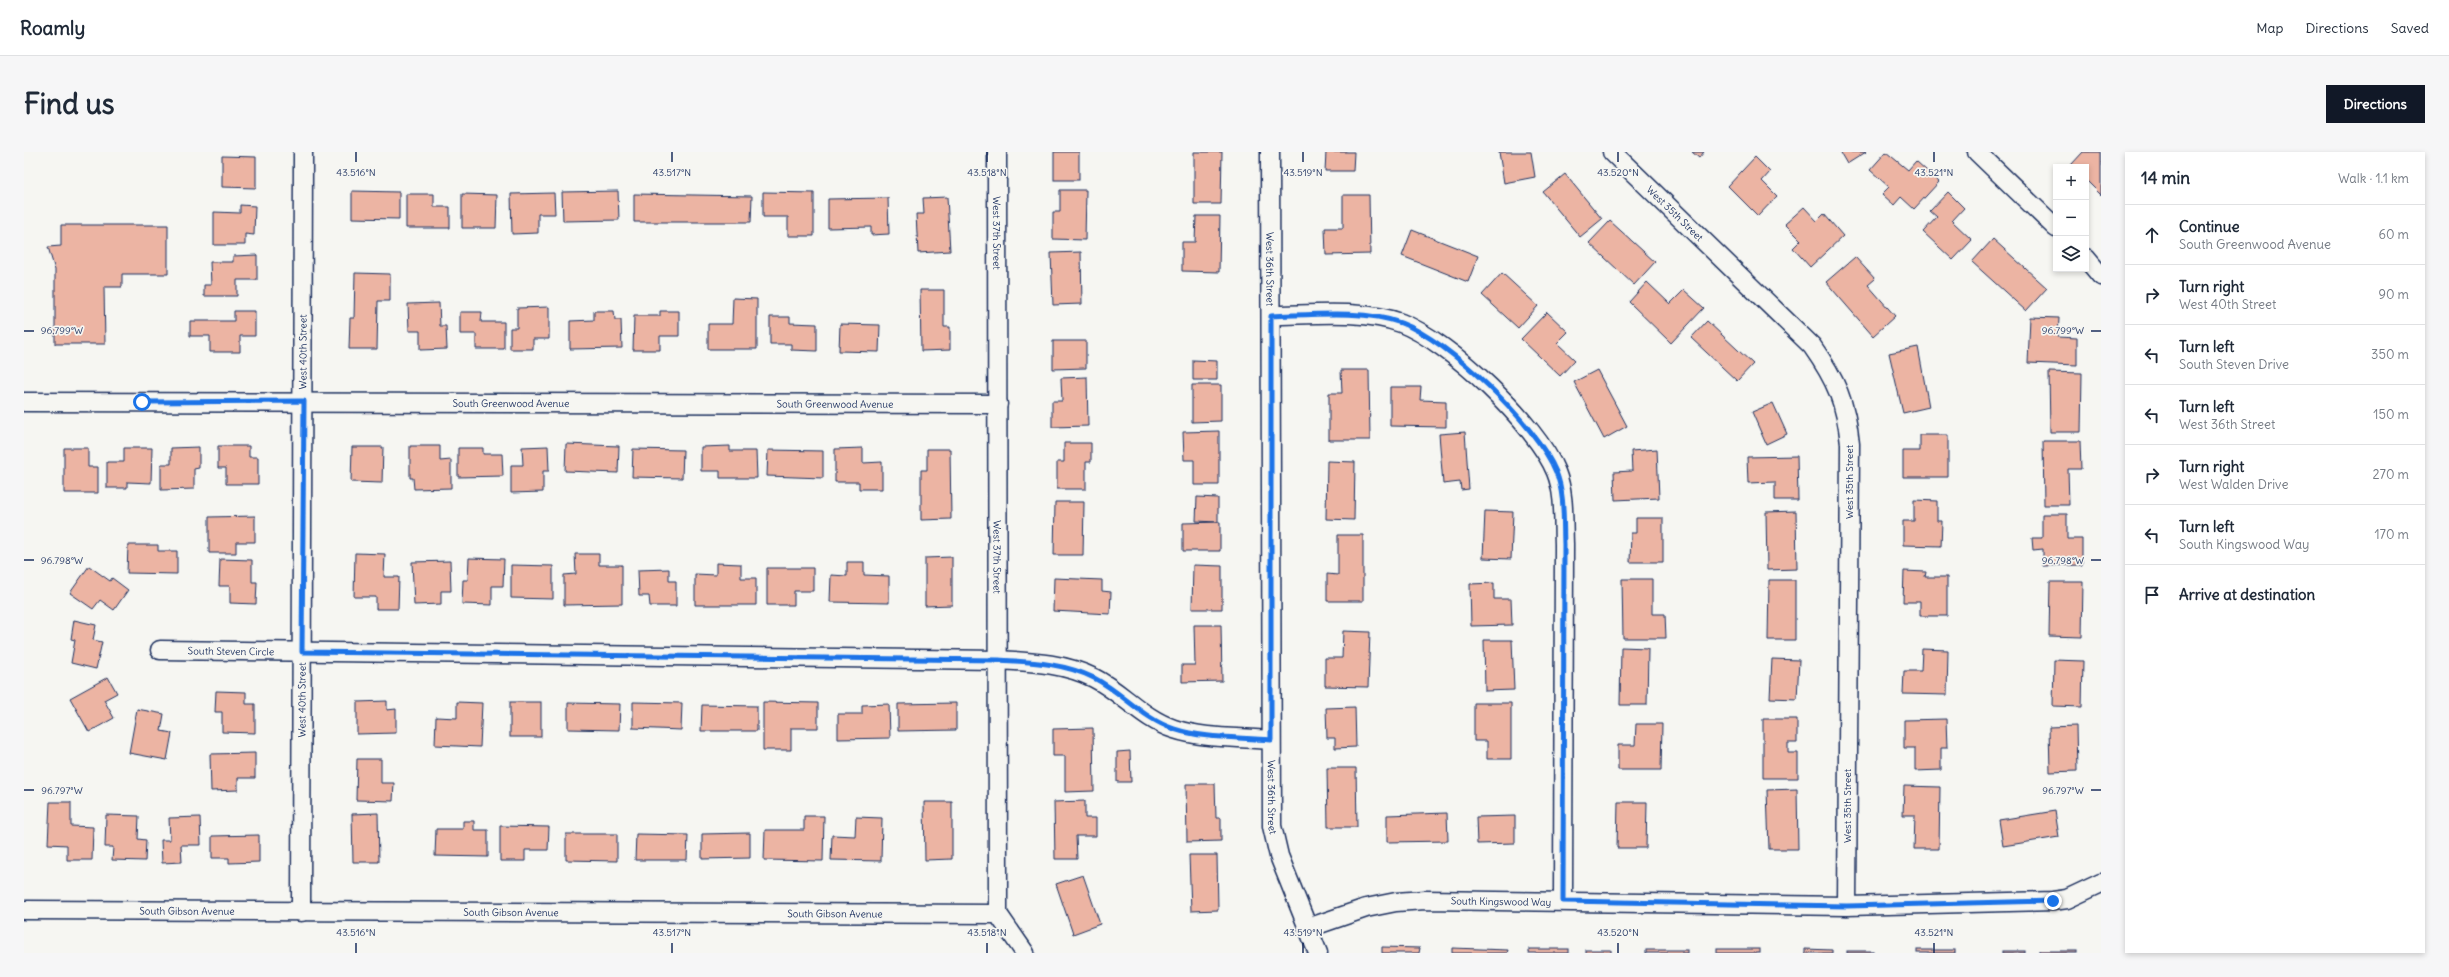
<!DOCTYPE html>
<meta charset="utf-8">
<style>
body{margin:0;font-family:Delius,sans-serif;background:#f6f6f7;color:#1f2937}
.controls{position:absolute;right:12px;top:12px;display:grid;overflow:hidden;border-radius:0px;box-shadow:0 2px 6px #0003}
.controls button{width:36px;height:36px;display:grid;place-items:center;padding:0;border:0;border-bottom:1px solid #e0e1e3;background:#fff;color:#1f2937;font:20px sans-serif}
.stop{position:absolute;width:12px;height:12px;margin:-9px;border:3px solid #1a73e8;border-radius:50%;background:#fff}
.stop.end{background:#1a73e8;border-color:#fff;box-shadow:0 1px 4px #0008}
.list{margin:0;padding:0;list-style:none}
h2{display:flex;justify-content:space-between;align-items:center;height:52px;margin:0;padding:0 16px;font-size:17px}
h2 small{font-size:13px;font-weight:400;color:#747a83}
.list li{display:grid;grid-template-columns:26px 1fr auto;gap:12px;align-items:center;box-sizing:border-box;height:60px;padding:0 16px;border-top:1px solid #e0e1e3}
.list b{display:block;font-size:15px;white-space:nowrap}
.list p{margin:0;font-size:13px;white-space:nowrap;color:#747a83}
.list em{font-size:13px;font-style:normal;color:#747a83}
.icon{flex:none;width:22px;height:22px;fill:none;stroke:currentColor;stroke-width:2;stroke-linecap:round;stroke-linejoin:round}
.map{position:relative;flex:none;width:2077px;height:801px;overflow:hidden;border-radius:0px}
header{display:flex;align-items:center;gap:24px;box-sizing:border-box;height:56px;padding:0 20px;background:#fff;border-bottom:1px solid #e0e1e3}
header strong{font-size:19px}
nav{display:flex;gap:22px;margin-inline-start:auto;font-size:14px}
.intro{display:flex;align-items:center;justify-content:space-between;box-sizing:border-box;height:96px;padding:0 24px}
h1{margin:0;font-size:28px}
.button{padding:10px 18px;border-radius:0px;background:#111827;color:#fff;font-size:14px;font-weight:700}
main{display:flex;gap:24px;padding:0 24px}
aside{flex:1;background:#fff;border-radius:0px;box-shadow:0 2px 6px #0003}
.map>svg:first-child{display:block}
.building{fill:#ecb4a3;stroke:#1b2f5e}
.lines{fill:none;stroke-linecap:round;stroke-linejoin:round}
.minor-casing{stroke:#1b2f5e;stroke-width:21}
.minor{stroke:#f6f6f2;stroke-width:18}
.route{stroke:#1a73e8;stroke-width:5}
.ticks{fill:none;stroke:#1b2f5e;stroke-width:1.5}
.labels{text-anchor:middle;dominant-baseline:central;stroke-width:3.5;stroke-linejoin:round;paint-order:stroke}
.street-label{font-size:10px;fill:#1b2f5e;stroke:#f6f6f2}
.ticks-label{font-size:10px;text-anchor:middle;fill:#1b2f5e;stroke:#f6f6f2;stroke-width:3.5;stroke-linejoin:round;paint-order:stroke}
</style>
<header>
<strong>Roamly</strong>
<nav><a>Map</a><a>Directions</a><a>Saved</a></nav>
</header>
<div class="intro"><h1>Find us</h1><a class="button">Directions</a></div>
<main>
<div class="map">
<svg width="2077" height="801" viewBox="0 0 2077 801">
<rect width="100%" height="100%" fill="#f6f6f2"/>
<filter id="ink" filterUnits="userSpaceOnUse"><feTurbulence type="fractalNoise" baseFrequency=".025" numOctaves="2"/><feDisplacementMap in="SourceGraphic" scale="8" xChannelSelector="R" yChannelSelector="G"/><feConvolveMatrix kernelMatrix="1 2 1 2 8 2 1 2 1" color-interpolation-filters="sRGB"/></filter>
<g filter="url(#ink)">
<g class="building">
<rect x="1030" y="0" width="25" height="28"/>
<polygon points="1170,0 1198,0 1197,52 1170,52"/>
<polygon points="1302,0 1330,0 1329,19 1301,19"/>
<polygon points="1475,0 1507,0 1511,25 1480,31"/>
<polygon points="1668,0 1680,0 1675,6"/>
<polygon points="1816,0 1842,0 1823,12"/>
<polygon points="1862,0 1884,18 1892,9 1915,30 1890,57 1877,45 1870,53 1858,42 1865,35 1846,18"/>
<polygon points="2059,0 2077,0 2077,43 2062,28 2062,15 2047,13"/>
<polygon points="198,4 232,5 232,36 198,35"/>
<polygon points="1731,5 1746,20 1738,29 1753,44 1734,64 1704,34"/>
<polygon points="1541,22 1578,67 1556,85 1519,40"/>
<polygon points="1036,38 1062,38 1061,88 1029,87 1029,60 1036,60"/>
<polygon points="328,39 375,40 375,67 328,66"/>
<polygon points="594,39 595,68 539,69 538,40"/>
<polygon points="739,40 790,41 790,84 764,84 764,65 739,65"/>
<polygon points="1924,40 1940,56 1928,69 1948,88 1929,108 1899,80 1913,65 1906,59"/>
<polygon points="530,41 531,62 514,62 514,81 488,82 487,42"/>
<polygon points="382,42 410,42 410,55 426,55 426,76 382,76"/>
<polygon points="438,42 473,43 472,76 438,76"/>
<polygon points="610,42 728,44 727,70 610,70"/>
<polygon points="1319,43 1345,43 1346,102 1302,103 1301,76 1319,76"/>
<polygon points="923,45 926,99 894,101 892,62 900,62 899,46"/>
<polygon points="864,46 865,82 847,83 847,75 804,76 804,47"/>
<polygon points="216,53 231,54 230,83 221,82 221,93 190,93 190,60 216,61"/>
<polygon points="1780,55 1793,69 1800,62 1819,84 1786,115 1769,96 1777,88 1761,72"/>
<polygon points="1172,64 1196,64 1195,120 1158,119 1158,90 1171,90"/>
<polygon points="1586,69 1631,110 1610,133 1565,91"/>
<polygon points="37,73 144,73 144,122 98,122 98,135 80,135 81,192 31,192 31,118 24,95 37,94"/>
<polygon points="1388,78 1454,104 1444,130 1378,104"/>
<polygon points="1969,87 2023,136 2002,159 1948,110"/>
<polygon points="1057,100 1058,152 1029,153 1027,101"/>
<polygon points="233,103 233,128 213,128 213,144 180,144 180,133 187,133 186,110 209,110 209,104"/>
<polygon points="1831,105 1851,127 1844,133 1871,164 1849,184 1802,130"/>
<polygon points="331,121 366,122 366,149 354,149 353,197 325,197 326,166 330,166"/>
<polygon points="1478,121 1514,154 1494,176 1458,143"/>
<polygon points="1623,130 1646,152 1660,138 1680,156 1647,191 1605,150"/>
<polygon points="896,138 920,138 920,175 926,175 926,198 897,199"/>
<polygon points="709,146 733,147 733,197 684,197 684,172 708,172"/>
<polygon points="415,151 416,174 422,174 423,197 396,198 396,179 385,179 384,152"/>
<polygon points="525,155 525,187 509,187 509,197 486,197 486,176 493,176 493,156"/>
<polygon points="210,159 231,159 231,184 216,184 216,200 186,200 186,184 166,184 166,169 210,169"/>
<polygon points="570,159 590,159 591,168 597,168 598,196 546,197 546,169 570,168"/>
<polygon points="636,159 655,159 655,184 636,184 636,198 609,198 610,164 636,164"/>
<polygon points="436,160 458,160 457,170 480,170 480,197 452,197 452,182 436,182"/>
<polygon points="1523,160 1544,180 1533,191 1551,208 1536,224 1497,187"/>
<polygon points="746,165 766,165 766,171 793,172 793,199 767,198 767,192 746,192"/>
<polygon points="2006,165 2035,166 2034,185 2053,186 2053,213 2004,211"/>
<polygon points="1683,169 1729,212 1713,229 1667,186"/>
<polygon points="816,172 856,173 855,200 815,199"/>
<polygon points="1029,189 1062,189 1062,216 1029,217"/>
<polygon points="1894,195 1905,255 1879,261 1865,201"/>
<polygon points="1169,208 1193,209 1193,228 1169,228"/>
<polygon points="1317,218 1345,218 1346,288 1305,288 1305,241 1318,241"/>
<polygon points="1573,218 1603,274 1580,287 1550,230"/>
<polygon points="2025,220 2058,221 2057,280 2026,280"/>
<polygon points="1063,225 1064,274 1028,275 1028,249 1038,249 1037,226"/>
<polygon points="1168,233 1197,233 1197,269 1168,270"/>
<polygon points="1366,235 1397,235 1396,248 1422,249 1422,275 1366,274"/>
<polygon points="1749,251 1763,282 1742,292 1728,260"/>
<polygon points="1195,279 1195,333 1170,333 1170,308 1160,308 1159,280"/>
<polygon points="1441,280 1445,337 1437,338 1436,330 1419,332 1415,282"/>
<polygon points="1896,283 1924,283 1924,325 1879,325 1879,299 1896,299"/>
<polygon points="2019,289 2056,289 2057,317 2044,317 2045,353 2020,353"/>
<polygon points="1040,291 1067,291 1067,310 1062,310 1062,337 1033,337 1033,310 1040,310"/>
<polygon points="542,292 595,294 594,321 541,319"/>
<polygon points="194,294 225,294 225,305 234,305 234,332 202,332 202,316 194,316"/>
<polygon points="386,294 416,294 416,309 427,308 427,336 390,337 389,326 386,326"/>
<polygon points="524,294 525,319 519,319 519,340 487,341 487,313 499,313 498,295"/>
<polygon points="706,294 706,299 732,299 733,326 696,326 696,319 677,319 677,295"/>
<polygon points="175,295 175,316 170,317 170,337 137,338 137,312 147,312 147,296"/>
<polygon points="328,295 359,295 358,331 327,330"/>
<polygon points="40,296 64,296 64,315 74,315 74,341 40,341"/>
<polygon points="100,296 128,296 127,331 103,330 103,336 83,336 83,310 100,310"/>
<polygon points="434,296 459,296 459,302 478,302 479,324 434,325"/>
<polygon points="839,296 839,311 858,310 858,337 835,337 835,330 811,330 811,297"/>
<polygon points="609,297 659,298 658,326 608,325"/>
<polygon points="903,297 926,297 927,367 897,368 897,318 903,318"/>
<polygon points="1633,297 1635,346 1591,348 1590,320 1608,319 1607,299"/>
<polygon points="744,298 799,299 799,326 743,324"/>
<polygon points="1773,304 1774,348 1751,348 1751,330 1724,331 1723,305"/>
<polygon points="1303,309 1331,310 1330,368 1302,367"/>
<polygon points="1173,345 1194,346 1194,370 1172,369"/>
<polygon points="1890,348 1913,349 1913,369 1918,369 1917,394 1879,393 1879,369 1890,369"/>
<polygon points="1031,350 1060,350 1059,403 1030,403"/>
<polygon points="1461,359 1489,360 1487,407 1459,406"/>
<polygon points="1772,359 1773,417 1743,418 1742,360"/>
<polygon points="2018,362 2043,362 2043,387 2058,387 2058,413 2019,414 2019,397 2009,398 2008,386 2018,386"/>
<polygon points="231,364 231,390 212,390 212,401 185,401 185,365"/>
<polygon points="1612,366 1639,366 1639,410 1606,410 1607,381 1612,381"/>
<polygon points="1196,370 1196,399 1159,399 1159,371"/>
<polygon points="1314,383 1339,383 1339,449 1303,449 1303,422 1314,423"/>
<polygon points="104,393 134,393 134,399 153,399 153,422 103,421"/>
<polygon points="331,401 361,402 360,425 375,425 374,457 352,457 352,445 330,445"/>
<polygon points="551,402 575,402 575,413 598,413 598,452 540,453 540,423 552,422"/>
<polygon points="928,405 928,453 901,454 901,406"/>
<polygon points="445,406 480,407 479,434 468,434 468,453 438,452 439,428 444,428"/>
<polygon points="196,407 228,408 228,430 233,430 232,452 206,451 206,434 195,434"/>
<polygon points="426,409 427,439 417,439 417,452 390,453 388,410"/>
<polygon points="823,410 840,410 840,423 865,424 865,451 806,450 807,423 823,424"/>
<polygon points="692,411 717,412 717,426 732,426 732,453 671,453 671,422 692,423"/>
<polygon points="487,413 529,414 529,447 487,446"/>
<polygon points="1169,413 1198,414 1198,457 1168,457"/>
<polygon points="65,414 86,429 88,426 104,438 90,458 76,448 69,457 46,441"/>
<polygon points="743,416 789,416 789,439 770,439 770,453 743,453"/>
<polygon points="645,417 645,429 652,429 652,454 626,454 625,444 615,444 614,418"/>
<polygon points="1880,419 1902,420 1901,425 1923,425 1923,464 1896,464 1896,450 1879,450"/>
<polygon points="1030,426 1078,428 1078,439 1087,440 1086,462 1029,459"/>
<polygon points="1598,427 1628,427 1628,462 1641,462 1642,486 1599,486"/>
<polygon points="1745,428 1771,428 1771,488 1744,488"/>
<polygon points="2026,430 2059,430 2058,485 2025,484"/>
<polygon points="1470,431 1470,447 1487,447 1488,473 1447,474 1446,432"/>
<polygon points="50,468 72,473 69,488 78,490 72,517 47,511 51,488 47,487"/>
<polygon points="1170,473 1197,473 1198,529 1158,530 1158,513 1171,513"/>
<polygon points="1319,479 1346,480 1344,535 1301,534 1301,506 1318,506"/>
<polygon points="1460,488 1488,488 1490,538 1461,539"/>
<polygon points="1597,495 1624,496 1623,553 1596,553"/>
<polygon points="1898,497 1924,498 1923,543 1879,542 1880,519 1897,519"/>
<polygon points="1748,507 1775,508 1773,547 1746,546"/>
<polygon points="2030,508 2059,509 2058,555 2029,554"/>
<polygon points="84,525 93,541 80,548 90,566 65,580 46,546"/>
<polygon points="192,539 222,540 222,552 231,552 231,581 198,580 198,560 191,560"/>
<polygon points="363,549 363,558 372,557 372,581 333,582 333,550"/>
<polygon points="433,550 458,551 456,595 411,593 412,565 433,566"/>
<rect x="486" y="550" width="31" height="35"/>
<polygon points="609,550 658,551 657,578 609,576"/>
<polygon points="739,550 794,551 794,576 767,576 767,598 739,598"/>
<polygon points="544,551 596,552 595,578 544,577"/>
<polygon points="932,551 932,578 874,579 874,552"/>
<polygon points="1450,551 1487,551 1487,607 1463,607 1463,589 1450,589"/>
<polygon points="865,552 866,586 814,587 814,562 838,562 838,553"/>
<polygon points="678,553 733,554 733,579 677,579"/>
<polygon points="1331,555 1332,595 1311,596 1311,586 1303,586 1302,556"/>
<polygon points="113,557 140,562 137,579 148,581 143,608 105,601"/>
<polygon points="1739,567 1773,567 1773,591 1764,591 1764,601 1774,601 1774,626 1739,626"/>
<polygon points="1922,567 1923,596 1917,596 1917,618 1891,619 1891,596 1880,596 1880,568"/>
<polygon points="1612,572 1638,572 1637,618 1594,618 1594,593 1611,593"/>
<polygon points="2052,574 2053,619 2026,620 2025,575"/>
<polygon points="1069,576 1070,639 1041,640 1041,604 1029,604 1029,577"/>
<polygon points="1106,599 1107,630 1093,630 1093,600"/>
<polygon points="231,601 231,626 214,626 214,638 187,639 186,602"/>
<polygon points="333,607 357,607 357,631 370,631 369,649 332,648"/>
<polygon points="1303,616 1332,616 1333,675 1304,675"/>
<polygon points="1162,632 1191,632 1192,666 1197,666 1197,689 1163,690"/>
<polygon points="1880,634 1916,635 1915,697 1890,697 1891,663 1879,663"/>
<polygon points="1773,637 1774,697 1745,697 1743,638"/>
<polygon points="1061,649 1061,666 1072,666 1072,684 1052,684 1053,707 1031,707 1030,650"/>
<polygon points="26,650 47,650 47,674 69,675 68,708 43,708 43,693 24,692"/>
<polygon points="900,650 928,650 928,707 901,708"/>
<polygon points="1594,650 1623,650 1622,696 1593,696"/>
<polygon points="2031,659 2035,685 1979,694 1975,668"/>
<polygon points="354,661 355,710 329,710 328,662"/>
<polygon points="1423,661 1424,689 1363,690 1363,663"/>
<polygon points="82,663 115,664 114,687 122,688 121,709 88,708 89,695 81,695"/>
<polygon points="780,664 800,664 799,709 740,708 741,678 780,678"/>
<polygon points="1491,664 1491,691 1453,692 1452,665"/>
<polygon points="176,665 177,693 157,693 158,710 138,711 137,688 146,688 145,666"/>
<polygon points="832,665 858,666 857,709 807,708 808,683 831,684"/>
<polygon points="439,669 450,669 450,678 464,678 464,705 411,704 412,677 439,677"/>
<polygon points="476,674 525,675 524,698 501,698 501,709 476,709"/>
<polygon points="726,681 726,706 678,707 678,682"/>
<polygon points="542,682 593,682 593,709 542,708"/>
<polygon points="612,682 664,683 663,708 611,708"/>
<polygon points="235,683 235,710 205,711 205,706 188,706 188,684"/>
<polygon points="1165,703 1193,703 1194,758 1167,759"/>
<polygon points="1059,723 1076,772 1049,782 1032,732"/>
<polygon points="1358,795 1396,796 1395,801 1358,801"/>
<polygon points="1428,796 1484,798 1483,801 1428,801"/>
<rect x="1505" y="797" width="40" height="4"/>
<rect x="1693" y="797" width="43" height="4"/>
<polygon points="1781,797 1808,798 1808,801 1781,801"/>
<rect x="1562" y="798" width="25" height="3"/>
<rect x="1622" y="798" width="41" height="3"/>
<rect x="1893" y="798" width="38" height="3"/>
<rect x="1823" y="799" width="26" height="2"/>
<rect x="1978" y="799" width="23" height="2"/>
<rect x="2015" y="799" width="39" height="2"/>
</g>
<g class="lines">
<g class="minor-casing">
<g id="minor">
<path id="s1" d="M973 0 974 762 1001 801"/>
<path id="s2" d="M1246 0 1248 674 1255 704 1294 801"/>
<path id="s3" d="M1588 0 1788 194C1812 228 1822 251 1826 292L1823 754"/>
<polyline points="1953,0 2032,76"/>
<polyline points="2062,106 2077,124"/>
<path d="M1247 163C1286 163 1340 157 1377 171 1425 189 1513 273 1532 320 1541 342 1539 369 1540 392L1539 749"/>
<path id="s4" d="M0 250 974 252"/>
<path id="s5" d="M136 498 975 508C1007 510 1040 511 1070 526 1098 540 1119 567 1150 577 1180 587 1215 585 1247 588"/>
<path id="s6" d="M0 758 974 762"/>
<path id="s7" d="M277 760 279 0"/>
<path id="s8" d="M1284 776 1342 756 1372 750 1401 748 1823 754 2029 749 2043 747 2077 731"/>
</g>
</g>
<use href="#minor" class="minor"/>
</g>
</g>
<g class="lines" filter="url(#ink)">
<path class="route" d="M118 250 280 249 278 500 975 508C1007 510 1040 511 1070 526 1098 540 1119 567 1150 577 1180 587 1215 585 1247 588V164C1286 163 1340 157 1377 171 1424 188 1513 273 1532 320 1541 342 1539 369 1540 392L1539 749 1823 754 2029 749"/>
</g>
<path class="ticks" d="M332 0V10M648 0V10M963 0V10M1279 0V10M1594 0V10M1910 0V10M0 179H10M2067 179H2077M0 408H10M2067 408H2077M0 638H10M2067 638H2077M332 791V801M648 791V801M963 791V801M1279 791V801M1594 791V801M1910 791V801"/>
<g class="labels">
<g class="street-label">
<text stroke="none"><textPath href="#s3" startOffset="88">West 35th Street</textPath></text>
<text stroke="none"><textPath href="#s1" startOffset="81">West 37th Street</textPath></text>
<text stroke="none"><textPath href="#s2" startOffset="117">West 36th Street</textPath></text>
<text stroke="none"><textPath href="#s7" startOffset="560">West 40th Street</textPath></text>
<text stroke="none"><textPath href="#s4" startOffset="487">South Greenwood Avenue</textPath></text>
<text stroke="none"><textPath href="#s4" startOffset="811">South Greenwood Avenue</textPath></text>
<text transform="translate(1825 330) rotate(-90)">West 35th Street</text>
<text stroke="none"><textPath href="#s1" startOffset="405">West 37th Street</textPath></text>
<text stroke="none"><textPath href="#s5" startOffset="71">South Steven Circle</textPath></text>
<text stroke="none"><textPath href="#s7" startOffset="212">West 40th Street</textPath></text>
<text stroke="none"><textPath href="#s2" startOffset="645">West 36th Street</textPath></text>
<text transform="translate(1823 654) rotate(-90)">West 35th Street</text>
<text stroke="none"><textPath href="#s8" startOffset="197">South Kingswood Way</textPath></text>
<text stroke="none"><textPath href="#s6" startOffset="163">South Gibson Avenue</textPath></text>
<text stroke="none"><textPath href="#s6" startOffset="487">South Gibson Avenue</textPath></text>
<text stroke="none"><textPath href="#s6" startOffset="811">South Gibson Avenue</textPath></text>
</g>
</g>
<g class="ticks-label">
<text x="332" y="24">43.516°N</text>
<text x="648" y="24">43.517°N</text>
<text x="963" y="24">43.518°N</text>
<text x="1279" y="24">43.519°N</text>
<text x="1594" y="24">43.520°N</text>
<text x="1910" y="24">43.521°N</text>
<text x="2039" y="182">96.799°W</text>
<text x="38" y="182">96.799°W</text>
<text x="2039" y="412">96.798°W</text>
<text x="38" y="412">96.798°W</text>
<text x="2039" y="642">96.797°W</text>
<text x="38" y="642">96.797°W</text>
<text x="332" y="784">43.516°N</text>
<text x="648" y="784">43.517°N</text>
<text x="963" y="784">43.518°N</text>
<text x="1279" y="784">43.519°N</text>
<text x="1594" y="784">43.520°N</text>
<text x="1910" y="784">43.521°N</text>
</g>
</svg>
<div class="controls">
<button>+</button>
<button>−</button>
<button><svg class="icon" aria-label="layers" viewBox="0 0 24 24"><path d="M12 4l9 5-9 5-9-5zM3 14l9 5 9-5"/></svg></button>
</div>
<div class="stop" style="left:118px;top:250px"></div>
<div class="stop end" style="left:2029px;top:749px"></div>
</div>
<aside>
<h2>14 min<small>Walk · 1.1 km</small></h2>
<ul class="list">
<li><svg class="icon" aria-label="ahead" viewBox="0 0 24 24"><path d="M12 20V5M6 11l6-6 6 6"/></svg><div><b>Continue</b><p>South Greenwood Avenue</p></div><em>60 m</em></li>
<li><svg class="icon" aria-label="right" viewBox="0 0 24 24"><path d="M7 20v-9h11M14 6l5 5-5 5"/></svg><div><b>Turn right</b><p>West 40th Street</p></div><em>90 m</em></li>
<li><svg class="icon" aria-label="left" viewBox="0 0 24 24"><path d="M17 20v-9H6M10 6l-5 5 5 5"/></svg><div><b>Turn left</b><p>South Steven Drive</p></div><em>350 m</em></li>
<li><svg class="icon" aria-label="left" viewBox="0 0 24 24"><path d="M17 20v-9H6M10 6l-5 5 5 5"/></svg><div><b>Turn left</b><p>West 36th Street</p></div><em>150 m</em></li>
<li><svg class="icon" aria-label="right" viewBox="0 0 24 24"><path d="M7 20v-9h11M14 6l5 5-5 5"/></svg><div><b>Turn right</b><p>West Walden Drive</p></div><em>270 m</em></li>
<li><svg class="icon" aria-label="left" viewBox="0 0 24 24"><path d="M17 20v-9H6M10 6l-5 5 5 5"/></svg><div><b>Turn left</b><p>South Kingswood Way</p></div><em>170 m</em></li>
<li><svg class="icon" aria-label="arrive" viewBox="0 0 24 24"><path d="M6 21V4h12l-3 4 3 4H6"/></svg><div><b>Arrive at destination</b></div></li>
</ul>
</aside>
</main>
